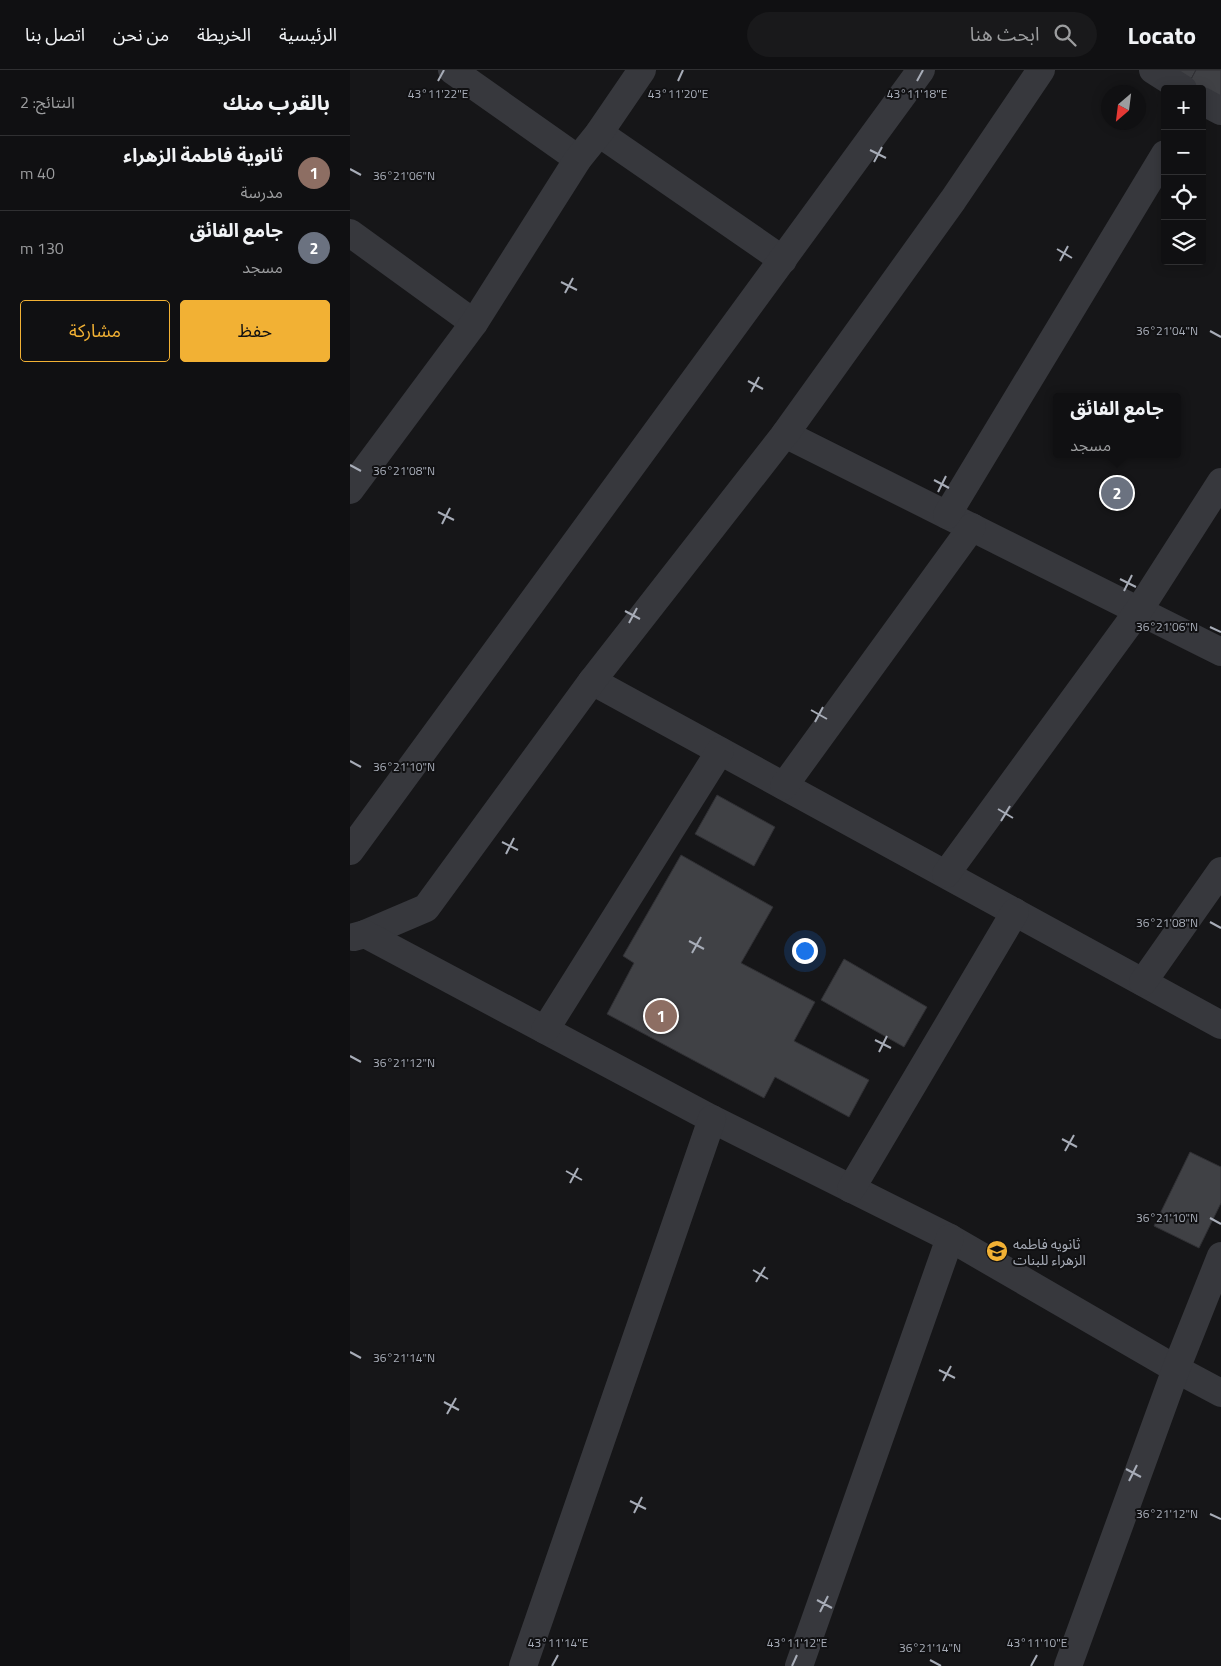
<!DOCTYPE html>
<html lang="ar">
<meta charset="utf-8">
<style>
body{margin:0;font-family:"Titillium Web","Noto Sans Arabic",sans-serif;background:#19191b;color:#f1f3f6;direction:rtl}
.controls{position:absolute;right:15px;top:15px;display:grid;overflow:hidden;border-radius:5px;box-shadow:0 2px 12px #0003}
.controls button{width:45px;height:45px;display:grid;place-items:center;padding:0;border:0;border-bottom:1px solid #303032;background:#101012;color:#f1f3f6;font:25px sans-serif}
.compass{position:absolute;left:751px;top:15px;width:45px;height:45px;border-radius:50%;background:#101012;box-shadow:0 2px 12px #0003;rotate:208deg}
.you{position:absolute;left:454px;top:880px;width:18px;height:18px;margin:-12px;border:4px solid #fff;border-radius:50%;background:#1a73e8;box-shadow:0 0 0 8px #1a73e833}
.badge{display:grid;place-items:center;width:32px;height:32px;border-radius:50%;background:#f2b134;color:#fff;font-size:16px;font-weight:700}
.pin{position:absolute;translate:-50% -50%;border:2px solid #fff;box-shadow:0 1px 5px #0006}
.popup{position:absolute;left:703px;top:323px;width:128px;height:65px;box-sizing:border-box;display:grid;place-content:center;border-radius:5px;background:#101012;filter:drop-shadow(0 1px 4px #0005);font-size:16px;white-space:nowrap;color:#9c9d9f}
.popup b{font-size:19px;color:#f1f3f6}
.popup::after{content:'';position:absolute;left:50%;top:100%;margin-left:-10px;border:10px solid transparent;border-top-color:#101012}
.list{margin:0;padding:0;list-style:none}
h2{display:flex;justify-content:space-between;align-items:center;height:65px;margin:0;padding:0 20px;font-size:21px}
h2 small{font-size:16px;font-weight:400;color:#9c9d9f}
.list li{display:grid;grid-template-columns:32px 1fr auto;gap:15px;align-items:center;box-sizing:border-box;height:75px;padding:0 20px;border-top:1px solid #303032}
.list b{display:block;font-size:19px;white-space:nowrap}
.list p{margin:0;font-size:16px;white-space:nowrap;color:#9c9d9f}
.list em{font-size:16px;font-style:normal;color:#9c9d9f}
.actions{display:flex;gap:10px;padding:15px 20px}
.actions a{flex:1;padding:11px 0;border:1px solid #f2b134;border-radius:5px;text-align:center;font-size:18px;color:#f2b134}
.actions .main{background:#f2b134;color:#111}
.icon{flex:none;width:28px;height:28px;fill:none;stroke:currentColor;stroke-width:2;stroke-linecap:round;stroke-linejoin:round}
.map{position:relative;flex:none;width:871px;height:1596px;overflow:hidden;direction:ltr}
header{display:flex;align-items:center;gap:30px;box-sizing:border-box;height:70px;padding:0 25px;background:#101012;border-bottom:1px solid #303032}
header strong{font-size:24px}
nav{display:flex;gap:28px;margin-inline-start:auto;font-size:18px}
.search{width:350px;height:45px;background:#19191b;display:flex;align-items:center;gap:12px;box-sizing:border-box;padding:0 18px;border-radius:28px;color:#9c9d9f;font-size:19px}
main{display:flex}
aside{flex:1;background:#101012}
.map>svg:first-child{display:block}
.building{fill:#404145;stroke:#303034}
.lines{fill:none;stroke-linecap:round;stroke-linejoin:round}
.street{stroke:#37383d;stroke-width:28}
.ticks{fill:none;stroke:#a8adb8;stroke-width:2}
.labels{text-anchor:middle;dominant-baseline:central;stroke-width:4;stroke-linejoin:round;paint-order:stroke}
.poi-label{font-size:14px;fill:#a8adb8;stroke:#111113;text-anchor:start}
.ticks-label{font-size:12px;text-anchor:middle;fill:#a8adb8;stroke:#111113;stroke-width:4;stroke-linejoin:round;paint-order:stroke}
</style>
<header>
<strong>Locato</strong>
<div class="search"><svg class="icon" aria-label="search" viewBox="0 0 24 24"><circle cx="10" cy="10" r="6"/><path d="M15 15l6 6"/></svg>ابحث هنا</div>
<nav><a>الرئيسية</a><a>الخريطة</a><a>من نحن</a><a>اتصل بنا</a></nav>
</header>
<main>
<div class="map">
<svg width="871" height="1596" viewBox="0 0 871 1596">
<rect width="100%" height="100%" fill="#161618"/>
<g class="building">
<polygon points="816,0 846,0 839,13"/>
<polygon points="846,0 871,0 871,32 839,13"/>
<polygon points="367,725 425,757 404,796 345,764"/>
<polygon points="331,785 423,837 391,893 465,932 444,971 519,1010 499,1047 425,1007 414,1028 257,944 284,893 273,886"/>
<polygon points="494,889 577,937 554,977 471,930"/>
<polygon points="840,1082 871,1097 871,1133 849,1178 804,1156"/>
</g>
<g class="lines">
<g class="street">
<polyline points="102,0 228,89"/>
<polyline points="803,0 833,19"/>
<polyline points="852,31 871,41"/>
<polyline points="249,63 433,190"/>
<polyline points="0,163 124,253"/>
<polyline points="435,364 871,582"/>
<polyline points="0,420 124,253 228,89 249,63 292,0"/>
<polyline points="597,445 815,84"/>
<polyline points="242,611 871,955"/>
<polyline points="434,716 622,457"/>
<polyline points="0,781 571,0"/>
<polyline points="596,804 789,540 871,412"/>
<polyline points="15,864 76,838 242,611 435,364 603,130 691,0"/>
<polyline points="4,867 15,864 362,1049 600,1168 826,1299 871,1323"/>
<polyline points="793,912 871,801"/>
<polyline points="195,960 370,681"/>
<polyline points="501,1119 665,842"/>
<polyline points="173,1596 362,1049"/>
<polyline points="449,1596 600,1168"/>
<polyline points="718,1596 826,1299 871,1186"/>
</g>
</g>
<path class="ticks" d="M88 11 94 0M328 11 333 0M567 11 573 0M520 80 536 88M524 92 532 77M0 99 11 105M707 179 722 188M710 191 718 176M211 212 227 220M215 223 223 208M860 261 871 267M398 311 413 319M401 322 409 307M0 395 11 401M584 410 599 418M588 422 596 406M88 442 104 450M92 454 100 438M770 509 786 517M774 521 782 505M275 541 290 549M279 553 287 538M860 557 871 562M461 640 477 649M465 652 473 637M0 691 11 697M648 739 663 748M651 751 660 736M152 772 168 780M156 784 164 768M860 852 871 858M339 871 354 879M342 883 351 867M525 970 541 978M529 982 537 966M0 986 11 992M712 1069 727 1077M715 1081 724 1065M216 1101 232 1110M220 1113 228 1098M860 1148 871 1154M403 1200 418 1209M406 1212 415 1197M0 1282 11 1288M589 1300 605 1308M593 1311 601 1296M94 1332 109 1340M97 1344 106 1328M776 1399 791 1407M779 1411 787 1395M280 1431 296 1439M284 1443 292 1427M860 1444 871 1449M467 1530 482 1538M470 1542 478 1526M580 1590 591 1596M202 1596 208 1585M442 1596 447 1585M681 1596 687 1585"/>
<defs>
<g id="school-disc" transform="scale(1.125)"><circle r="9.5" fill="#f2b134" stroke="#111113"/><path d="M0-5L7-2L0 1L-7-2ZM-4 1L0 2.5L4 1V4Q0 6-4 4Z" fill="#111"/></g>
</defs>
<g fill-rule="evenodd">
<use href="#school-disc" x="647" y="1181"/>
</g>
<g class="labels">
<g class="poi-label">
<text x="663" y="1173">ثانويه فاطمه<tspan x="663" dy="16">الزهراء للبنات</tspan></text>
</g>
</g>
<g class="ticks-label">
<text x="88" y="28">43°11'22"E</text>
<text x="328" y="28">43°11'20"E</text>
<text x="567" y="28">43°11'18"E</text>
<text x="54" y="110">36°21'06"N</text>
<text x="817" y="265">36°21'04"N</text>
<text x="54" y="405">36°21'08"N</text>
<text x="817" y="561">36°21'06"N</text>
<text x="54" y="701">36°21'10"N</text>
<text x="817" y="857">36°21'08"N</text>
<text x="54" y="997">36°21'12"N</text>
<text x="817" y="1152">36°21'10"N</text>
<text x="54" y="1292">36°21'14"N</text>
<text x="817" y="1448">36°21'12"N</text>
<text x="208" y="1577">43°11'14"E</text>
<text x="447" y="1577">43°11'12"E</text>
<text x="687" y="1577">43°11'10"E</text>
<text x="580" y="1582">36°21'14"N</text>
</g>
</svg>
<div class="controls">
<button>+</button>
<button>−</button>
<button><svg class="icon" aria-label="locate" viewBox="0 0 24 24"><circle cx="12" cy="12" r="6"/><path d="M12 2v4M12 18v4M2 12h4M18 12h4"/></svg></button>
<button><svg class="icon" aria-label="layers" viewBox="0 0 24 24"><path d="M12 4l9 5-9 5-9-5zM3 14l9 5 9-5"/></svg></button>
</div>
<svg class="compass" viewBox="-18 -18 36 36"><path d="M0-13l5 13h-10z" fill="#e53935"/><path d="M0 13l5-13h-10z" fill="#9c9d9f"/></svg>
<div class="you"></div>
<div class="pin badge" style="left:311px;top:946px;background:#8d6e63">1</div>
<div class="pin badge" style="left:767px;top:423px;background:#6b7280">2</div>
<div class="popup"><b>جامع الفائق</b>مسجد</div>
</div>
<aside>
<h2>بالقرب منك<small>النتائج: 2</small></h2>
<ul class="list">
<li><span class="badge" style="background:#8d6e63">1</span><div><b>ثانوية فاطمة الزهراء</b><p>مدرسة</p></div><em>40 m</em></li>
<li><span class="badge" style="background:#6b7280">2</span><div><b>جامع الفائق</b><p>مسجد</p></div><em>130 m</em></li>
</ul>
<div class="actions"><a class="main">حفظ</a><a>مشاركة</a></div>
</aside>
</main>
